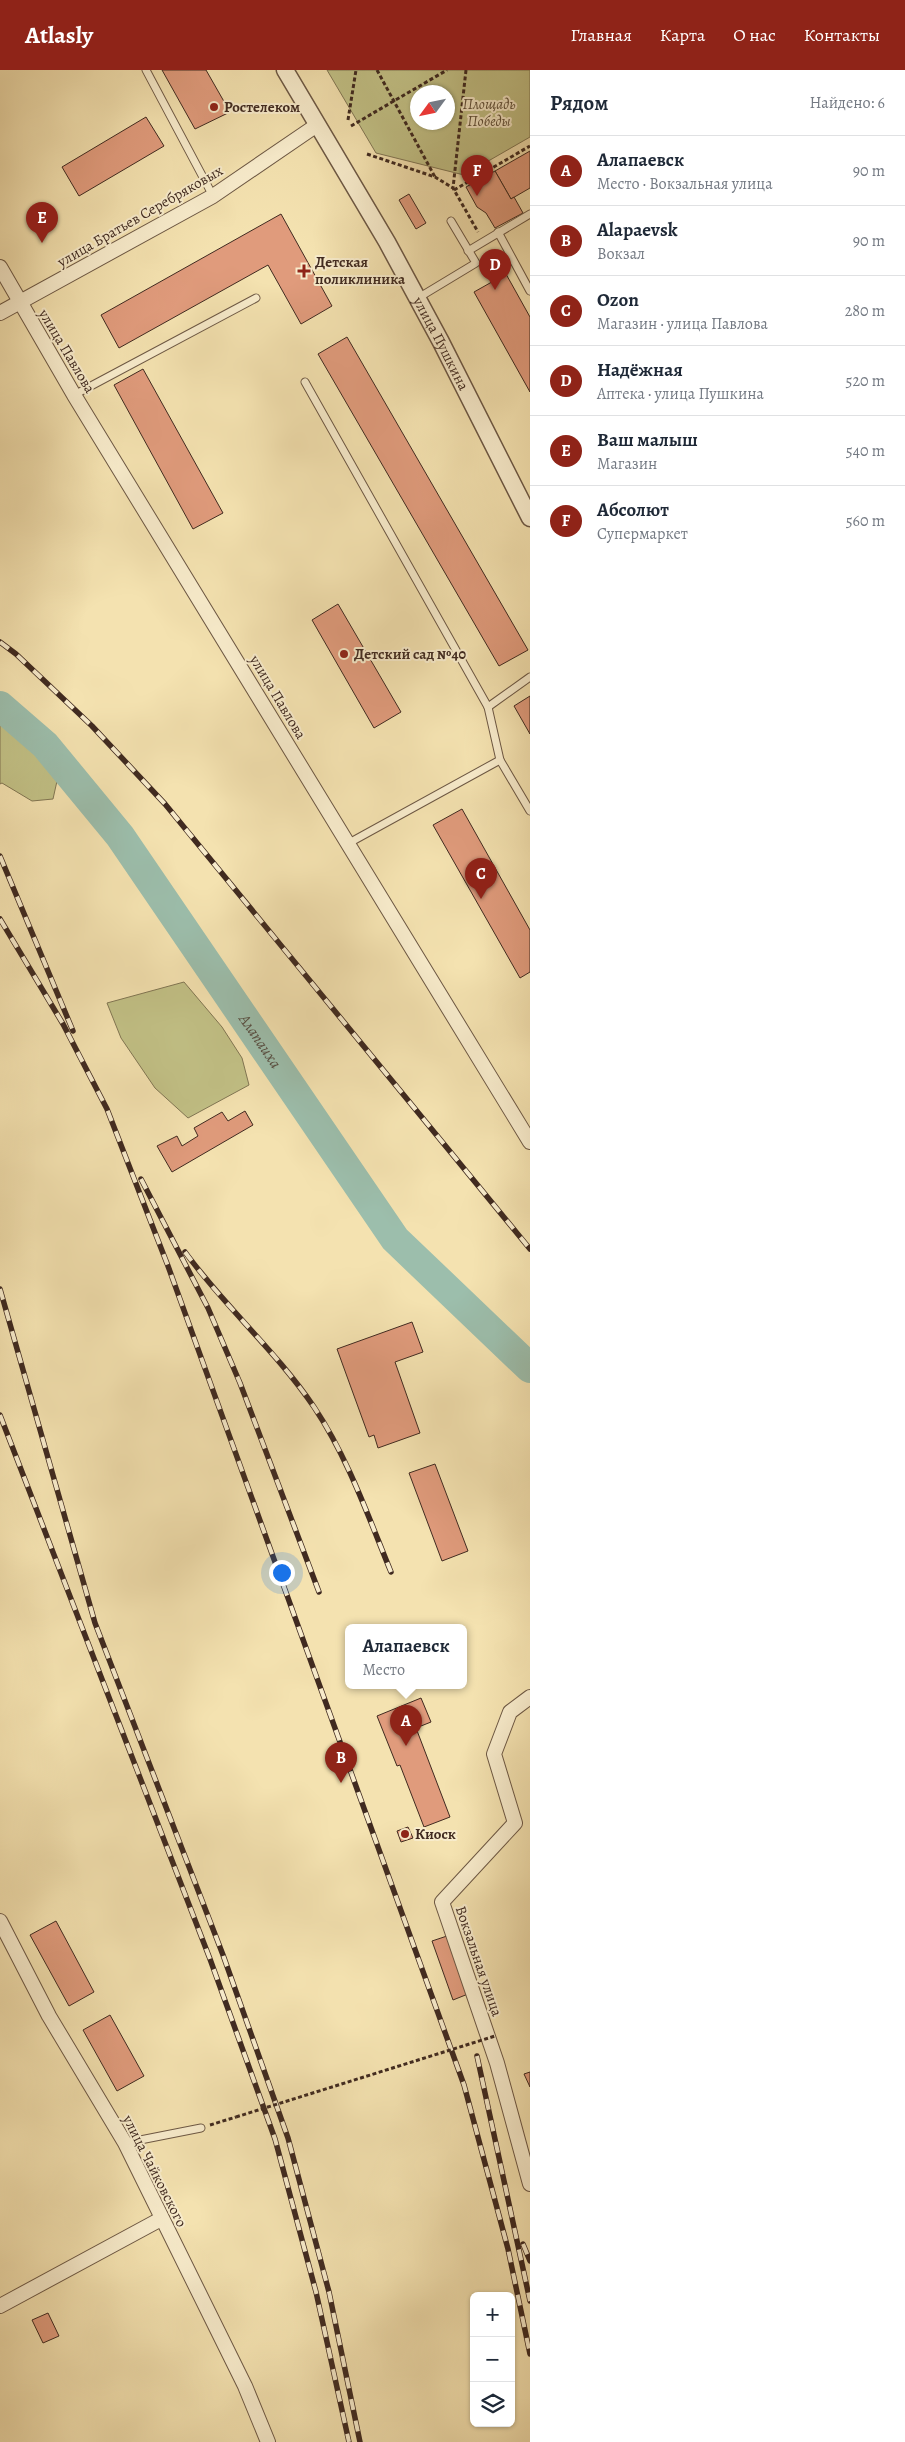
<!DOCTYPE html>
<html lang="ru">
<meta charset="utf-8">
<style>
body{margin:0;font-family:Alegreya,serif;background:#f6f6f7;color:#1f2937}
.controls{position:absolute;right:15px;bottom:15px;display:grid;overflow:hidden;border-radius:8px;box-shadow:0 1px 4px #0004}
.controls button{width:45px;height:45px;display:grid;place-items:center;padding:0;border:0;border-bottom:1px solid #e0e1e3;background:#fff;color:#1f2937;font:25px sans-serif}
.compass{position:absolute;left:410px;top:15px;width:45px;height:45px;border-radius:50%;background:#fff;box-shadow:0 1px 4px #0004;rotate:237deg}
.you{position:absolute;left:281px;top:1502px;width:18px;height:18px;margin:-12px;border:4px solid #fff;border-radius:50%;background:#1a73e8;box-shadow:0 0 0 8px #1a73e833}
.badge{display:grid;place-items:center;width:32px;height:32px;border-radius:50%;background:#8f2418;color:#fff;font-size:16px;font-weight:700}
.pin{position:absolute;translate:-50% -41px;filter:drop-shadow(0 1px 2px #0008)}
.pin::after{content:'';position:absolute;top:26px;width:18px;height:15px;background:inherit;clip-path:polygon(0 0,100% 0,50% 100%)}
.popup{position:absolute;left:345px;top:1554px;width:122px;height:65px;box-sizing:border-box;display:grid;place-content:center;border-radius:8px;background:#fff;filter:drop-shadow(0 1px 4px #0005);font-size:16px;white-space:nowrap;color:#747a83}
.popup b{font-size:19px;color:#1f2937}
.popup::after{content:'';position:absolute;left:50%;top:100%;margin-left:-10px;border:10px solid transparent;border-top-color:#fff}
.list{margin:0;padding:0;list-style:none}
h2{display:flex;justify-content:space-between;align-items:center;height:65px;margin:0;padding:0 20px;font-size:21px}
h2 small{font-size:16px;font-weight:400;color:#747a83}
.list li{display:grid;grid-template-columns:32px 1fr auto;gap:15px;align-items:center;box-sizing:border-box;height:70px;padding:0 20px;border-top:1px solid #e0e1e3}
.list b{display:block;font-size:19px;white-space:nowrap}
.list p{margin:0;font-size:16px;white-space:nowrap;color:#747a83}
.list em{font-size:16px;font-style:normal;color:#747a83}
.icon{flex:none;width:28px;height:28px;fill:none;stroke:currentColor;stroke-width:2;stroke-linecap:round;stroke-linejoin:round}
.map{position:relative;flex:none;width:530px;height:2372px;overflow:hidden}
header{display:flex;align-items:center;gap:30px;box-sizing:border-box;height:70px;padding:0 25px;background:#8f2418;color:#fff}
header strong{font-size:24px}
nav{display:flex;gap:28px;margin-inline-start:auto;font-size:18px}
main{display:flex}
aside{flex:1;background:#fff}
.map>svg:first-child{display:block}
.green{fill:#c2c186;stroke:#817653;fill-rule:evenodd}
.lines{fill:none;stroke-linecap:round;stroke-linejoin:round}
.river{stroke:#9cbeac;stroke-width:30}
.building{fill:#e09b7c;stroke:#402a20}
.service-casing{stroke:#6d5844;stroke-width:9}
.minor-casing{stroke:#6d5844;stroke-width:16}
.tertiary-casing{stroke:#6d5844;stroke-width:19}
.path{stroke:#402a20;stroke-width:3;stroke-dasharray:4 2.5;stroke-linecap:butt}
.service{stroke:#f8eccc;stroke-width:7}
.minor{stroke:#f8eccc;stroke-width:14}
.tertiary{stroke:#f8eccc;stroke-width:16}
.rail-casing{stroke:#402a20;stroke-width:5.5}
.rail{stroke:#f8eccc;stroke-width:4;stroke-dasharray:11;stroke-linecap:butt}
.path-bridge{stroke:#402a20;stroke-width:3;stroke-dasharray:4 2.5;stroke-linecap:butt}
.poi-dot{fill:#8f2418;stroke:#f8eccc;stroke-width:2}
.labels{text-anchor:middle;dominant-baseline:central;stroke-width:4;stroke-linejoin:round;paint-order:stroke}
.park-label{font-size:15px;font-style:italic;fill:#60503a;stroke:#f8eccc}
.poi-label{font-size:15px;font-weight:bold;fill:#402a20;stroke:#f8eccc;text-anchor:start}
.street-label{font-size:15px;fill:#402a20;stroke:#f8eccc}
.water-label{font-size:16px;font-style:italic;fill:#574f43;stroke:#f8eccc}
</style>
<header>
<strong>Atlasly</strong>
<nav><a>Главная</a><a>Карта</a><a>О нас</a><a>Контакты</a></nav>
</header>
<main>
<div class="map">
<svg width="530" height="2372" viewBox="0 0 530 2372">
<rect width="100%" height="100%" fill="#f4e2b0"/>
<filter id="stains"><feTurbulence type="fractalNoise" baseFrequency=".004" numOctaves="4"/><feColorMatrix values="0 0 0 0 .2 0 0 0 0 .09 0 0 0 0 .02 0 0 0 .5 -.17"/></filter>
<radialGradient id="worn" r=".72"><stop offset=".6" stop-color="#630" stop-opacity="0"/><stop offset="1" stop-color="#630" stop-opacity=".3"/></radialGradient>
<g class="green">
<path d="M327 0H530V67L464 105 376 83ZM418 22H448V52H418Z"/>
<polygon points="0,646 9,652 57,711 53,729 32,731 2,713 0,714"/>
<polygon points="184,912 222,957 242,988 249,1015 188,1048 155,1018 121,968 107,933"/>
</g>
<g class="lines">
<path class="river" id="s1" d="M0 636 45 675 120 766 395 1169 530 1298"/>
</g>
<g class="building">
<polygon points="162,0 206,0 230,42 195,59"/>
<polygon points="146,47 164,76 79,126 62,97"/>
<polygon points="530,81 530,118 511,129 495,101"/>
<polygon points="495,101 511,129 514,127 523,143 495,158 486,143 477,137 466,117"/>
<polygon points="409,124 426,153 416,159 399,130"/>
<polygon points="281,144 332,236 301,254 268,195 119,278 101,245"/>
<polygon points="506,204 530,247 530,322 474,222"/>
<polygon points="347,267 528,580 499,596 318,284"/>
<polygon points="143,299 223,443 193,459 114,315"/>
<polygon points="338,534 401,642 374,658 312,550"/>
<polygon points="530,626 530,664 514,636"/>
<polygon points="462,739 530,860 530,902 520,908 433,755"/>
<polygon points="245,1041 253,1055 172,1102 157,1076 177,1066 182,1076 198,1066 194,1058 222,1042 228,1051"/>
<polygon points="412,1252 423,1282 395,1292 420,1363 378,1378 374,1365 369,1367 337,1279"/>
<polygon points="435,1394 468,1481 442,1491 409,1403"/>
<polygon points="421,1628 431,1652 416,1658 450,1747 424,1757 400,1695 397,1696 377,1646"/>
<polygon points="408,1757 413,1768 401,1772 397,1761"/>
<polygon points="56,1851 94,1922 69,1936 30,1865"/>
<polygon points="447,1866 468,1924 453,1930 432,1871"/>
<polygon points="110,1945 144,2006 117,2021 83,1960"/>
<polygon points="530,2002 530,2017 524,2004"/>
<polygon points="48,2243 59,2266 43,2273 32,2250"/>
</g>
<g class="lines">
<g class="service-casing">
<g id="service">
<polyline points="146,0 213,126"/>
<polyline points="498,162 530,221"/>
<polyline points="468,181 530,144"/>
<polyline points="418,228 476,193 451,151"/>
<polyline points="305,312 488,637"/>
<polyline points="74,325 256,228"/>
<polyline points="500,690 530,741"/>
<polyline points="349,773 500,690 488,637 530,607"/>
<polyline points="125,2073 201,2058"/>
</g>
</g>
<g class="minor-casing">
<g id="minor">
<polyline points="0,197 74,325 530,1072"/>
<polyline points="0,243 213,126 317,55"/>
<polyline points="530,1627 510,1642 494,1684 515,1753 442,1832 497,1993 530,2114"/>
<polyline points="0,1851 49,1946 125,2073 245,2316 268,2372"/>
<polyline points="0,2236 161,2149"/>
</g>
</g>
<g class="tertiary-casing">
<g id="tertiary">
<path id="s2" d="M285 0 387 172 441 272 530 448"/>
</g>
</g>
<g class="path">
<polyline points="377,0 435,107"/>
<polyline points="466,0 453,118 478,162"/>
<polyline points="348,50 356,0"/>
<polyline points="351,56 447,0"/>
<polyline points="367,84 435,107 453,118"/>
<polyline points="454,120 530,76"/>
<polyline points="210,2055 236,2047"/>
</g>
<use href="#service" class="service"/>
<use href="#minor" class="minor"/>
<use href="#tertiary" class="tertiary"/>
<g class="rail-casing">
<g id="rail">
<polyline points="0,572 16,584 92,656 165,734 530,1179"/>
<polyline points="0,786 73,961"/>
<polyline points="0,849 63,954 107,1039 168,1196 464,2015 508,2179 530,2284"/>
<polyline points="141,1109 208,1238 240,1313 319,1522"/>
<path d="M185 1182C225 1237 276 1281 314 1337 348 1388 368 1446 391 1502"/>
<polyline points="0,1219 95,1553 223,1885 288,2068 329,2222 360,2372"/>
<polyline points="0,1345 210,1889 275,2069 316,2222 349,2372"/>
<polyline points="477,1986 530,2231"/>
<polyline points="523,2174 530,2191"/>
</g>
</g>
<use href="#rail" class="rail"/>
<polyline class="path-bridge" points="236,2047 495,1966"/>
</g>
<g class="poi-dot">
<circle cx="214" cy="37" r="5"/>
<path d="M301.5 193.5h5v5h5v5h-5v5h-5v-5h-5v-5h5z"/>
<circle cx="344" cy="584" r="5"/>
<circle cx="405" cy="1764" r="5"/>
</g>
<g class="labels">
<g class="park-label">
<text x="489" y="34">Площадь<tspan x="489" dy="17">Победы</tspan></text>
</g>
<g class="poi-label">
<text x="224" y="37">Ростелеком</text>
<text x="315" y="192">Детская<tspan x="315" dy="17">поликлиника</tspan></text>
<text x="354" y="584">Детский сад №40</text>
<text x="415" y="1764">Киоск</text>
</g>
<g class="street-label">
<text transform="translate(140 146) rotate(-30)">улица Братьев Серебряковых</text>
<text stroke="none"><textPath href="#s2" startOffset="315">улица Пушкина</textPath></text>
<text transform="translate(67 281) rotate(59)">улица Павлова</text>
<text transform="translate(278 627) rotate(59)">улица Павлова</text>
<text transform="translate(479 1891) rotate(71)">Вокзальная улица</text>
<text transform="translate(155 2101) rotate(63)">улица Чайковского</text>
</g>
<g class="water-label">
<text stroke="none"><textPath href="#s1" startOffset="426">Алапаиха</textPath></text>
</g>
</g>
<rect width="100%" height="100%" filter="url(#stains)"/>
<rect width="100%" height="100%" fill="url(#worn)"/>
</svg>
<div class="controls">
<button>+</button>
<button>−</button>
<button><svg class="icon" aria-label="layers" viewBox="0 0 24 24"><path d="M12 4l9 5-9 5-9-5zM3 14l9 5 9-5"/></svg></button>
</div>
<svg class="compass" viewBox="-18 -18 36 36"><path d="M0-13l5 13h-10z" fill="#e53935"/><path d="M0 13l5-13h-10z" fill="#747a83"/></svg>
<div class="you"></div>
<div class="pin badge" style="left:406px;top:1676px">A</div>
<div class="popup"><b>Алапаевск</b>Место</div>
<div class="pin badge" style="left:341px;top:1713px">B</div>
<div class="pin badge" style="left:481px;top:829px">C</div>
<div class="pin badge" style="left:495px;top:220px">D</div>
<div class="pin badge" style="left:42px;top:173px">E</div>
<div class="pin badge" style="left:477px;top:126px">F</div>
</div>
<aside>
<h2>Рядом<small>Найдено: 6</small></h2>
<ul class="list">
<li><span class="badge">A</span><div><b>Алапаевск</b><p>Место · Вокзальная улица</p></div><em>90 m</em></li>
<li><span class="badge">B</span><div><b>Alapaevsk</b><p>Вокзал</p></div><em>90 m</em></li>
<li><span class="badge">C</span><div><b>Ozon</b><p>Магазин · улица Павлова</p></div><em>280 m</em></li>
<li><span class="badge">D</span><div><b>Надёжная</b><p>Аптека · улица Пушкина</p></div><em>520 m</em></li>
<li><span class="badge">E</span><div><b>Ваш малыш</b><p>Магазин</p></div><em>540 m</em></li>
<li><span class="badge">F</span><div><b>Абсолют</b><p>Супермаркет</p></div><em>560 m</em></li>
</ul>
</aside>
</main>
